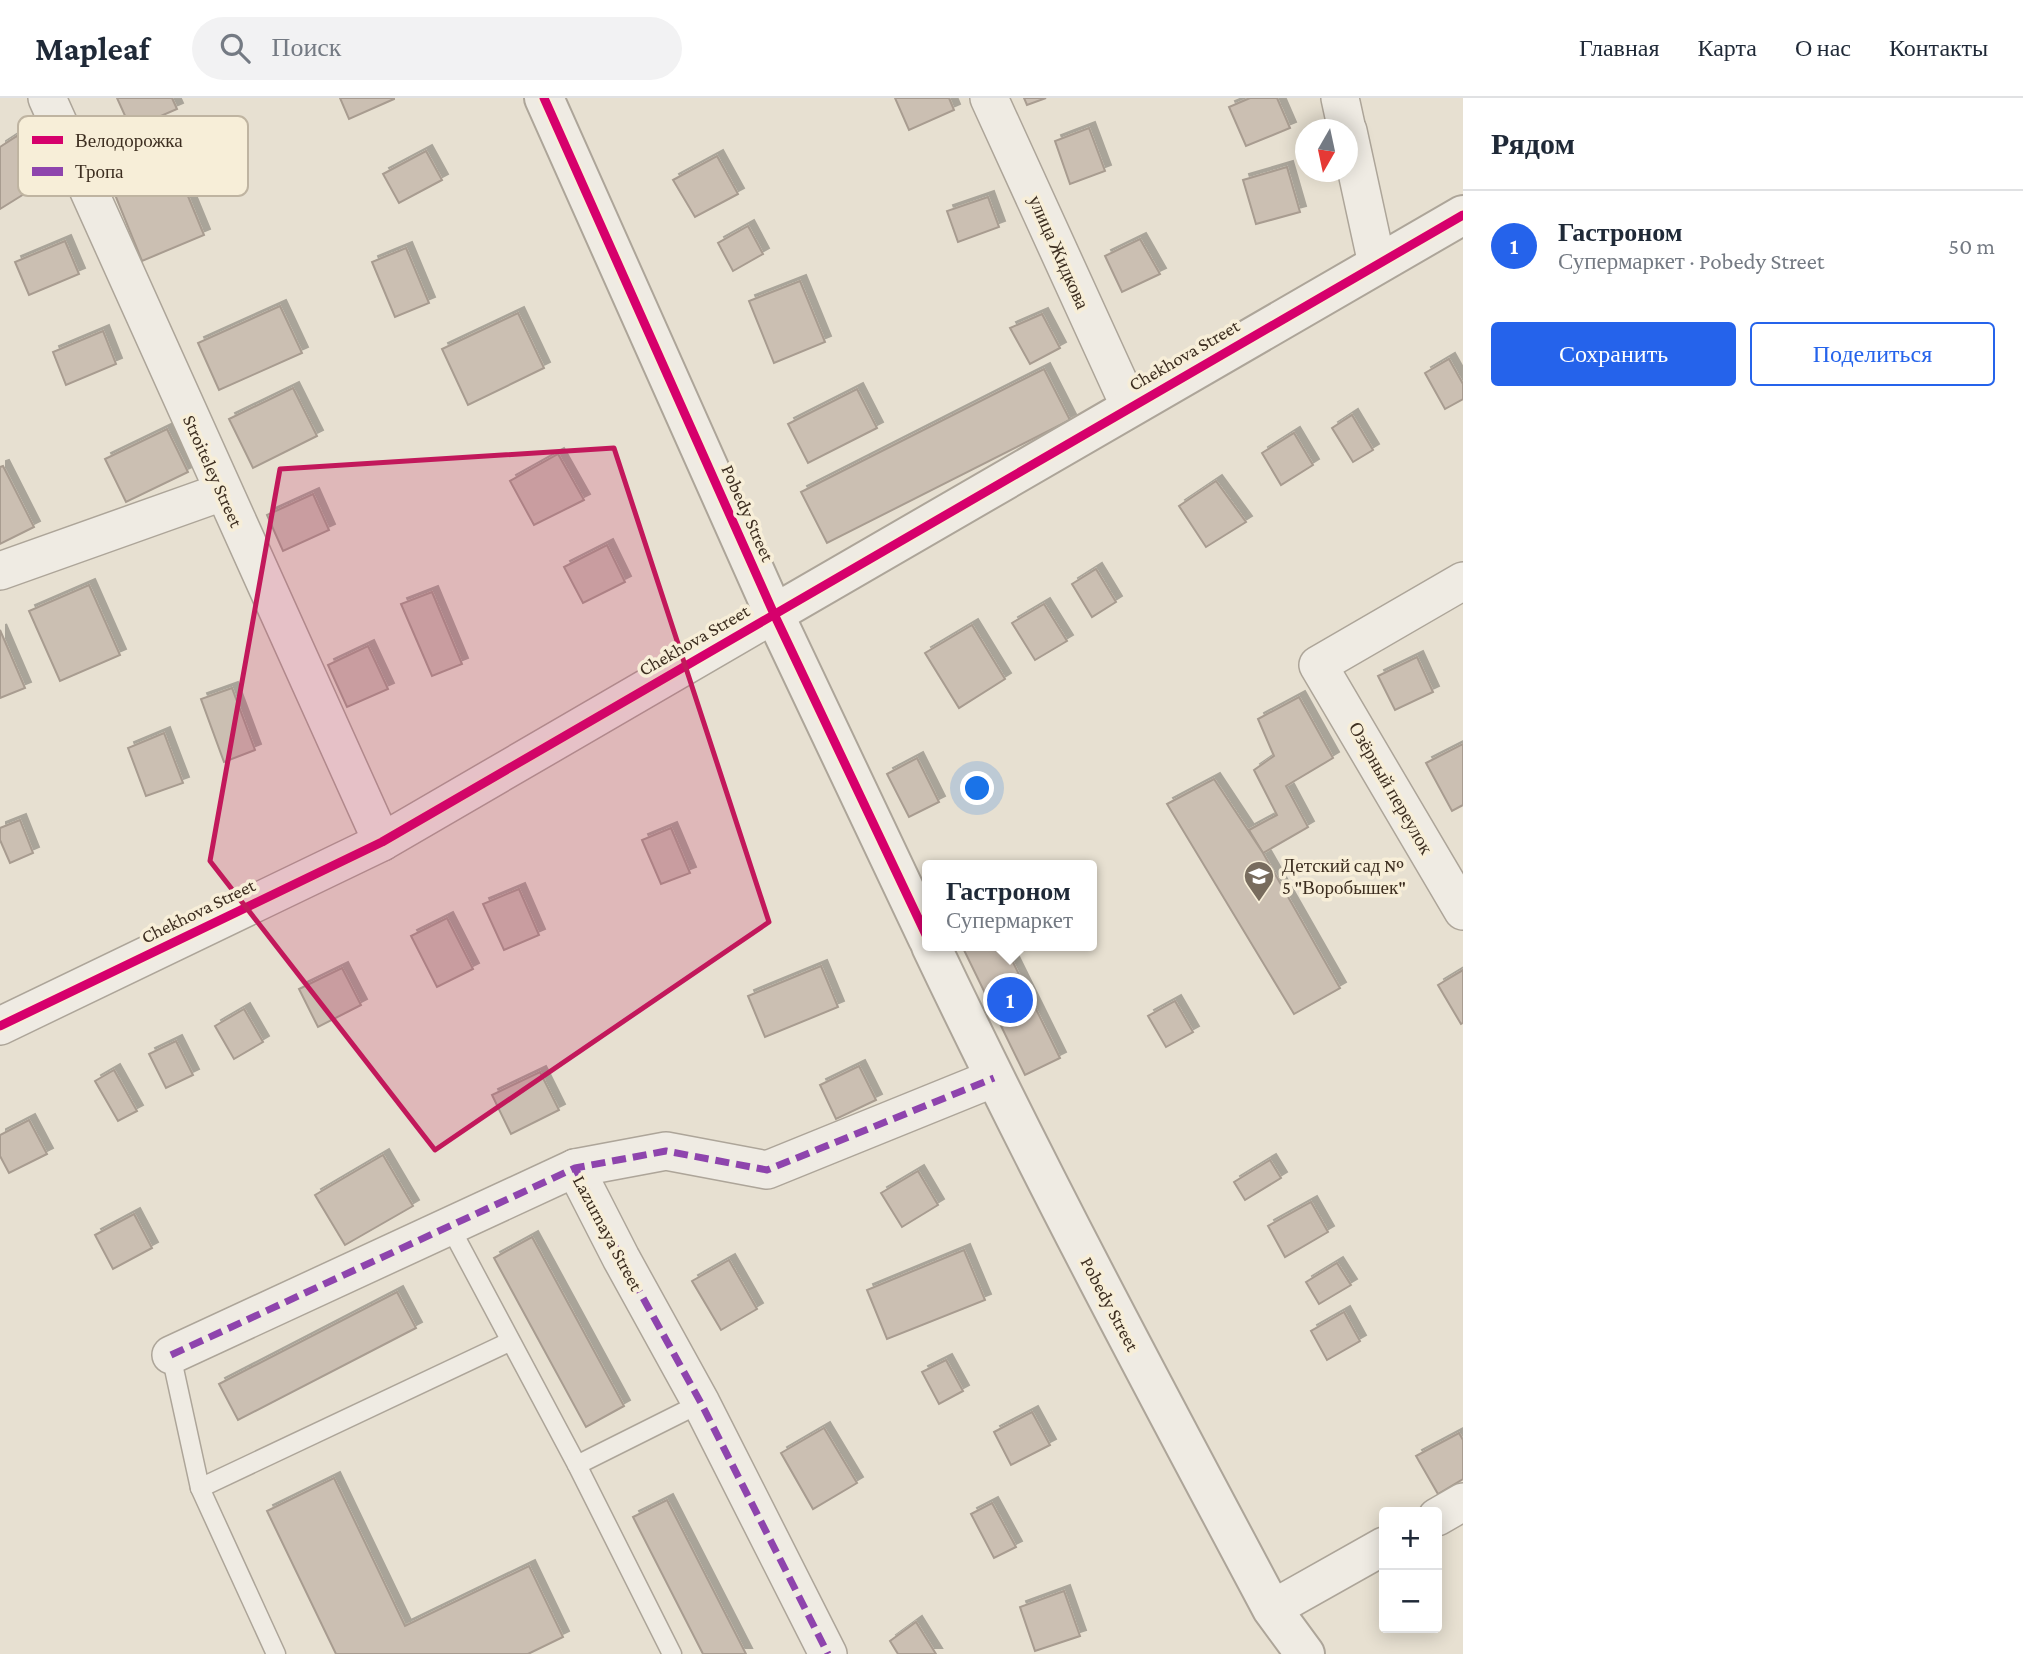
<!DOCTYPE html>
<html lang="ru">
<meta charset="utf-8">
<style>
body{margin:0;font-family:"Crimson Pro",serif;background:#f2f2f3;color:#1f2937}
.controls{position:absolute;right:21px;bottom:21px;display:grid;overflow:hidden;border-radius:7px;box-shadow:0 4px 18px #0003}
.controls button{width:63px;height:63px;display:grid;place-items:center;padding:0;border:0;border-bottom:2px solid #e0e1e3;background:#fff;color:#1f2937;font:35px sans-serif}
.compass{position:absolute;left:1295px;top:21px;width:63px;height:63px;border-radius:50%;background:#fff;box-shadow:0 4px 18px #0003;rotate:189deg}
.you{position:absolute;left:978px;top:691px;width:24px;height:24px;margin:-18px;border:5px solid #fff;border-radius:50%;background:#1a73e8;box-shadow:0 0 0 10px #1a73e833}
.badge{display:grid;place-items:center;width:46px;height:46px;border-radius:50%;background:#2563eb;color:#fff;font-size:23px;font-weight:700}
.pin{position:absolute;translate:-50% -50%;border:4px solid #fff;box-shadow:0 2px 7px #0006}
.popup{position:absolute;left:922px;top:762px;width:175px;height:91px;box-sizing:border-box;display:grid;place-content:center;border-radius:7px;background:#fff;filter:drop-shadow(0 2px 5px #0005);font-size:23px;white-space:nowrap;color:#747a83}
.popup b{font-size:26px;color:#1f2937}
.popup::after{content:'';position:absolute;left:50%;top:100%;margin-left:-14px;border:14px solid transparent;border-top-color:#fff}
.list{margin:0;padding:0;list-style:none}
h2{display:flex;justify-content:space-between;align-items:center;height:91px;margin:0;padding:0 28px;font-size:30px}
h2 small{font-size:23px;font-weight:400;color:#747a83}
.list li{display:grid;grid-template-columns:46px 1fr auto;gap:21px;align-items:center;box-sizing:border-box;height:112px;padding:0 28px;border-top:2px solid #e0e1e3}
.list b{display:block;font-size:26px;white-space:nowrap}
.list p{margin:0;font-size:23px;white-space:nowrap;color:#747a83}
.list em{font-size:23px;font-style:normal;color:#747a83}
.actions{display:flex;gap:14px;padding:21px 28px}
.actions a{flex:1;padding:16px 0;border:2px solid #2563eb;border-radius:7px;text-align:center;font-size:24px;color:#2563eb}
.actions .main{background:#2563eb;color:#fff}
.icon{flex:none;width:38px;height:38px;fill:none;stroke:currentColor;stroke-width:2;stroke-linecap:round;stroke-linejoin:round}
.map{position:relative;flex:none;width:1463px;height:1556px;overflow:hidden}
header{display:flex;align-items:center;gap:42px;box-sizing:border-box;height:98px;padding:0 35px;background:#fff;border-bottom:2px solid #e0e1e3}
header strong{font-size:33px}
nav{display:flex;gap:38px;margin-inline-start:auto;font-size:24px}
.search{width:490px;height:63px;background:#f2f2f3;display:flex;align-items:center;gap:18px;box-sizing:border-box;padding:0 24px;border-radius:38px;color:#747a83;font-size:26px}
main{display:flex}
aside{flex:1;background:#fff}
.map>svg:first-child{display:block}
.building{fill:#cbbfb2;stroke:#a89c90;stroke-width:2;filter:url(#shadow)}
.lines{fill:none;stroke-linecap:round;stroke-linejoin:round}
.service-casing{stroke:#ada599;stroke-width:21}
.minor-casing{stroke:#ada599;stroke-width:40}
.tertiary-casing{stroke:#ada599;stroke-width:42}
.service{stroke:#efebe3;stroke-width:18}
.minor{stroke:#efebe3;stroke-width:37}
.tertiary{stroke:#efebe3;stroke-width:38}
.quiet{stroke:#8e44ad;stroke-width:7;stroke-dasharray:14 7;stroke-linecap:butt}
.cycleway-casing{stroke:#f7eed8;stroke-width:13}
.cycleway{stroke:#d6006c;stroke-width:9}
.marked{fill:#c2185b;fill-opacity:0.2;stroke:#c2185b;stroke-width:5;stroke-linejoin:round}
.labels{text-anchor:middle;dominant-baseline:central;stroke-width:7;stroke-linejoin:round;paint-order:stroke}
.street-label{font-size:19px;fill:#3d2e20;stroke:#f7eed8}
.poi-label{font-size:19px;fill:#3d2e20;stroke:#f7eed8;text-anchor:start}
.key{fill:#f7eed8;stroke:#bfb4a1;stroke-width:2}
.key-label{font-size:19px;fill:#3d2e20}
</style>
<header>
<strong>Mapleaf</strong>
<div class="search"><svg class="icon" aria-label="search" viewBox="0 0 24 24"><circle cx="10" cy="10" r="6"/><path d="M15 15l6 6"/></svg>Поиск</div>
<nav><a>Главная</a><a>Карта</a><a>О нас</a><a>Контакты</a></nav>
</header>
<main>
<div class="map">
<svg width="1463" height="1556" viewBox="0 0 1463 1556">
<defs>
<filter id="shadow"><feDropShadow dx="6" dy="-6" stdDeviation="0" flood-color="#0004"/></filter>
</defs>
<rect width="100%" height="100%" fill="#e7e0d1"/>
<g class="building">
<polygon points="117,0 172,0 177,11 131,31"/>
<polygon points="340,0 394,0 394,1 349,21"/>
<polygon points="895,0 949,0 954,12 909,32"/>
<polygon points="1024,0 1046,0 1027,7"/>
<polygon points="1250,0 1277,0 1290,30 1246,48 1229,9"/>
<polygon points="1089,30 1105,73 1070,86 1055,43"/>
<polygon points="17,38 45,83 0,111 0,49"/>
<polygon points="169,52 204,137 142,163 107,77"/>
<polygon points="426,53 442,82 399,105 383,76"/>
<polygon points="717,58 738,96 695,119 673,82"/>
<polygon points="1287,69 1300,114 1256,126 1243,82"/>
<polygon points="988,99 999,129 958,144 947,113"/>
<polygon points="748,128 763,156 733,173 718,145"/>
<polygon points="1140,141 1160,176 1122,194 1105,158"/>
<polygon points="65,143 79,176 29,197 15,164"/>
<polygon points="406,150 429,205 395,219 372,164"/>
<polygon points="800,183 825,244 774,265 749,203"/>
<polygon points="280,208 302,255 219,292 198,245"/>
<polygon points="518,215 544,270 468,307 442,251"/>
<polygon points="1042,216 1060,250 1030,266 1010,230"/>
<polygon points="103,233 116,266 66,287 53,254"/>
<polygon points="1449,261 1463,286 1463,301 1445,311 1425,275"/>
<polygon points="1044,271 1070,322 827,445 801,394"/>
<polygon points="293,290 317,338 253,370 229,321"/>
<polygon points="857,291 877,330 808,365 788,326"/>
<polygon points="1352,317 1373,352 1353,364 1332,330"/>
<polygon points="167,331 188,374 126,404 105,361"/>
<polygon points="1294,335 1313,367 1281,387 1262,355"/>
<polygon points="558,356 584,402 534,427 510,383"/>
<polygon points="3,368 34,429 0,446 0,369"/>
<polygon points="1216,383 1246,424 1206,449 1179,408"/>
<polygon points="313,396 329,432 283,453 267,417"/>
<polygon points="607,447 625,484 583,505 564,469"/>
<polygon points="1096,471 1116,504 1092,519 1072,486"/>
<polygon points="89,487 120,557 60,583 29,513"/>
<polygon points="432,494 462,566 432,578 401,506"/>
<polygon points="1044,506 1067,543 1035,562 1012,525"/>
<polygon points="972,527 1005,581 959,610 925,555"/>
<polygon points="0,532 25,590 0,600"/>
<polygon points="368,548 388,591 347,609 328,567"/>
<polygon points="1417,559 1433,594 1395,612 1378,578"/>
<polygon points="232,590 255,652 224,664 201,601"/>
<polygon points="1299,599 1333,660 1286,688 1308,729 1263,755 1249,732 1277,717 1254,672 1274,658 1258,621"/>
<polygon points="164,635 183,685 146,698 128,650"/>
<polygon points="1463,646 1463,707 1452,713 1426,665"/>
<polygon points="917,660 939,704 909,719 887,676"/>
<polygon points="1214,681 1263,755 1340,890 1294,916 1167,706"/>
<polygon points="20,722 33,755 10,765 0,742 0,730"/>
<polygon points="671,730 690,775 661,786 642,742"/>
<polygon points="519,791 539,837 504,852 483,806"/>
<polygon points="447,820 473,871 437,889 411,838"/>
<polygon points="962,848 1005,848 1060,960 1025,977"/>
<polygon points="821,868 838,909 765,939 748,898"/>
<polygon points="342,870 361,907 318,929 299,891"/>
<polygon points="1463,872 1463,925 1461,926 1438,887"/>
<polygon points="1175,903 1193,934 1166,949 1148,918"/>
<polygon points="244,911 263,944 234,961 215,928"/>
<polygon points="176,943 193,977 166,990 149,956"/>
<polygon points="859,968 876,1002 836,1021 820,987"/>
<polygon points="114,972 137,1013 118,1023 95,983"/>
<polygon points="540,974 559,1012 511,1036 492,997"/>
<polygon points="29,1022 47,1056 9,1075 0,1058 0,1037"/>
<polygon points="383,1057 413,1108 345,1147 315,1097"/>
<polygon points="1270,1062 1281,1080 1245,1102 1234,1084"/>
<polygon points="918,1073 938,1107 902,1129 881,1095"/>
<polygon points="1311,1104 1328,1134 1285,1159 1268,1128"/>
<polygon points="134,1116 152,1150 113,1171 95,1137"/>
<polygon points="532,1139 624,1308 586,1329 494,1160"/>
<polygon points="964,1152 985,1202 887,1241 867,1192"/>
<polygon points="729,1162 757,1211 721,1232 692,1183"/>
<polygon points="1337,1165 1351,1187 1319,1206 1306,1184"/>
<polygon points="397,1194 416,1230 238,1322 219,1286"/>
<polygon points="1344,1214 1360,1243 1327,1262 1311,1233"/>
<polygon points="946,1262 963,1293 939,1306 922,1274"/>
<polygon points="1032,1314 1050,1347 1011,1367 994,1334"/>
<polygon points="824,1330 857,1385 813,1411 781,1355"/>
<polygon points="1459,1335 1463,1342 1463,1381 1438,1396 1416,1358"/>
<polygon points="334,1380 405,1528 529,1468 563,1539 528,1556 336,1556 267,1413"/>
<polygon points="667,1402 746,1556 703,1556 633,1419"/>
<polygon points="992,1405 1016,1449 994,1460 971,1416"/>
<polygon points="1064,1493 1080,1538 1035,1553 1020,1509"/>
<polygon points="916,1524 936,1556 898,1556 890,1543"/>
</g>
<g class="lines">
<g class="service-casing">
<g id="service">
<polyline points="449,1127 577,1367 672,1556"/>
<polyline points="171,1257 200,1390 276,1556"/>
<polyline points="577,1367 701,1305"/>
<polyline points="200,1390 509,1244"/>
</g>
</g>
<g class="minor-casing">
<g id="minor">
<polyline points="47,0 382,744"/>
<polyline points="989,0 1130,309"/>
<polyline points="1340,0 1347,32"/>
<polyline points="1348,33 1377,166"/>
<polyline points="0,473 222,394"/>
<polyline points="1463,483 1318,567 1463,813"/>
<polyline points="0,928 382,744 774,516"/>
<polyline points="575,1070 621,1160 701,1305 828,1556"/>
<polyline points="171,1257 575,1070 666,1053 767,1072 994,980"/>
<polyline points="1437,1419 1463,1404"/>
<polyline points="1272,1511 1384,1448"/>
</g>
</g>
<g class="tertiary-casing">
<g id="tertiary">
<polyline points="544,0 774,516 928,841"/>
<polyline points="774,516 1463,117"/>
<path d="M931 848C1038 1073 1155 1292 1272 1511L1305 1556"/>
</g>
</g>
<use href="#service" class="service"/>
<use href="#minor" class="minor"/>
<use href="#tertiary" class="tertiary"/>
<g class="quiet">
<polyline points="575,1070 621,1160 701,1305 828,1556"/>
<polyline points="171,1257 575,1070 666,1053 767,1072 994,980"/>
</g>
<g class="cycleway-casing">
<g id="cycleway">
<polyline points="544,0 774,516 928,841"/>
<polyline points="0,928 382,744 1463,117"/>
</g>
</g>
<use href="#cycleway" class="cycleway"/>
</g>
<path class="marked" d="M614 350 769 824 435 1052 210 763 280 371Z"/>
<defs>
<g id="school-pin" transform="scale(1.575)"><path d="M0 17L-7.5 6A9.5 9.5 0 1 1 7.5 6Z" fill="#786c5e" stroke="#f7eed8"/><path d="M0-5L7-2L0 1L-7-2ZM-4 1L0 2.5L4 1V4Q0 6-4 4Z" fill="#fff"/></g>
</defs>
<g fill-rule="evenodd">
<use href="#school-pin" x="1259" y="778"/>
</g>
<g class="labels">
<g class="street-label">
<text transform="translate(1059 154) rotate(66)">улица Жидкова</text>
<text transform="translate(1184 257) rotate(-30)">Chekhova Street</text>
<text transform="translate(213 373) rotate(66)">Stroiteley Street</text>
<text transform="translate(748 415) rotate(66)">Pobedy Street</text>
<text transform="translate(694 542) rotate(-30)">Chekhova Street</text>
<text transform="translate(1391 690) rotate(60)">Озёрный переулок</text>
<text transform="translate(198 813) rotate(-26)">Chekhova Street</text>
<text transform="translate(608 1135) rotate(62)">Lazurnaya Street</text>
<text transform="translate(1110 1206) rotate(62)">Pobedy Street</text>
</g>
<g class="poi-label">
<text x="1282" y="767">Детский сад №<tspan x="1282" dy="22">5 "Воробышек"</tspan></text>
</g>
</g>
<rect x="18" y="18" width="230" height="80" rx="10" class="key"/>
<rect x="32" y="38" width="31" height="8" fill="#d6006c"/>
<rect x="32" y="69" width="31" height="9" fill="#8e44ad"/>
<g class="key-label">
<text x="75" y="49">Велодорожка</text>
<text x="75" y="80">Тропа</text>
</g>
</svg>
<div class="controls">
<button>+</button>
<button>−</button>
</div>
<svg class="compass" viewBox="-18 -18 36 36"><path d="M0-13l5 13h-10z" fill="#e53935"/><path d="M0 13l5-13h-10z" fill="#747a83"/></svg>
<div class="you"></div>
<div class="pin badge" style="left:1010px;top:902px">1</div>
<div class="popup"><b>Гастроном</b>Супермаркет</div>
</div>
<aside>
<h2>Рядом<small></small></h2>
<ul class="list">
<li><span class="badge">1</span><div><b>Гастроном</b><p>Супермаркет · Pobedy Street</p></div><em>50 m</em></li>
</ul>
<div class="actions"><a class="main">Сохранить</a><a>Поделиться</a></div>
</aside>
</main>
